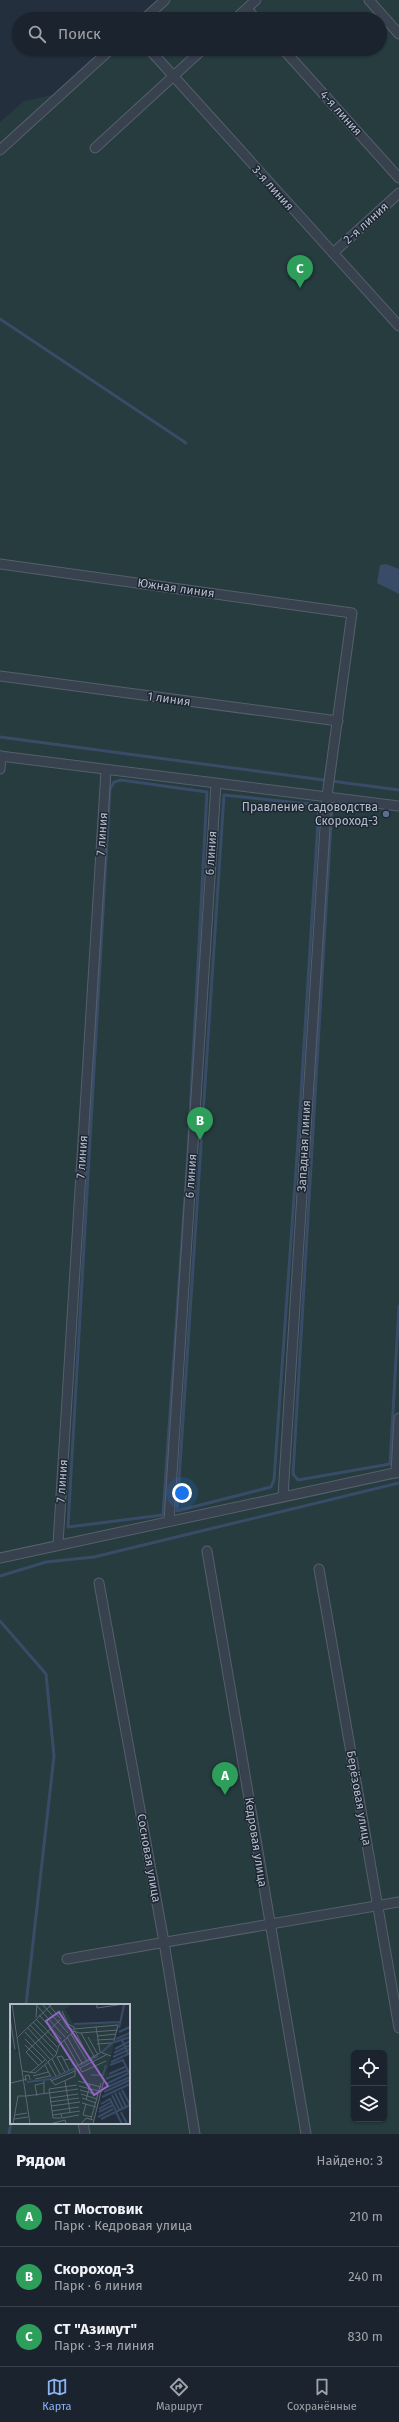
<!DOCTYPE html>
<html lang="ru">
<meta charset="utf-8">
<style>
body{margin:0;font-family:"Fira Sans",sans-serif;background:#242b36;color:#f1f3f6}
.controls{position:absolute;right:12px;bottom:12px;display:grid;overflow:hidden;border-radius:6px;box-shadow:0 1px 3px #0004}
.controls button{width:36px;height:36px;display:grid;place-items:center;padding:0;border:0;border-bottom:1px solid #39404a;background:#1b232e;color:#f1f3f6;font:20px sans-serif}
.you{position:absolute;left:182px;top:1493px;width:14px;height:14px;margin:-10px;border:3px solid #fff;border-radius:50%;background:#1a73e8;box-shadow:0 0 0 6px #1a73e833}
.badge{display:grid;place-items:center;width:26px;height:26px;border-radius:50%;background:#8ab4f8;color:#fff;font-size:13px;font-weight:700}
.pin{position:absolute;translate:-50% -33px;filter:drop-shadow(0 1px 2px #0008)}
.pin::after{content:'';position:absolute;top:21px;width:14px;height:12px;background:inherit;clip-path:polygon(0 0,100% 0,50% 100%)}
.list{margin:0;padding:0;list-style:none}
h2{display:flex;justify-content:space-between;align-items:center;height:52px;margin:0;padding:0 16px;font-size:17px}
h2 small{font-size:13px;font-weight:400;color:#a0a4aa}
.list li{display:grid;grid-template-columns:26px 1fr auto;gap:12px;align-items:center;box-sizing:border-box;height:60px;padding:0 16px;border-top:1px solid #39404a}
.list b{display:block;font-size:15px;white-space:nowrap}
.list p{margin:0;font-size:13px;white-space:nowrap;color:#a0a4aa}
.list em{font-size:13px;font-style:normal;color:#a0a4aa}
.icon{flex:none;width:22px;height:22px;fill:none;stroke:currentColor;stroke-width:2;stroke-linecap:round;stroke-linejoin:round}
.map{position:relative;flex:none;width:399px;height:2134px;overflow:hidden}
.search{position:absolute;background:#1b232e;box-shadow:0 1px 3px #0004;left:12px;right:12px;top:12px;height:44px;display:flex;align-items:center;gap:10px;box-sizing:border-box;padding:0 14px;border-radius:22px;color:#a0a4aa;font-size:15px}
.sheet{height:232px;background:#1b232e}
nav{display:flex;justify-content:space-around;align-items:center;box-sizing:border-box;height:56px;border-top:1px solid #39404a;background:#1b232e;font-size:11px;color:#a0a4aa}
nav a{display:grid;justify-items:center;gap:2px}
nav .on{color:#8ab4f8}
.map>svg:first-child{display:block}
.green{fill:#263c3f;fill-rule:evenodd}
.water{fill:#394c67}
.lines{fill:none;stroke-linecap:round;stroke-linejoin:round}
.stream{stroke:#394c67;stroke-width:3}
.minor-casing{stroke:#565f6c;stroke-width:11}
.minor{stroke:#38414e;stroke-width:9}
.service-dot{fill:#5c6f8a;stroke:#1d2633;stroke-width:1.5}
.labels{text-anchor:middle;dominant-baseline:central;stroke-width:3;stroke-linejoin:round;paint-order:stroke}
.street-label{font-size:12px;fill:#b4bcc9;stroke:#1d2633}
.poi-label{font-size:12px;fill:#b4bcc9;stroke:#1d2633;text-anchor:end}
.inset-river{fill:none;stroke:#394c67;stroke-width:2}
.inset-road{fill:none;stroke:#5e6776;stroke-width:1}
.view{fill:#9266c3;fill-opacity:0.15;stroke:#9266c3;stroke-width:2}
.inset-edge{fill:none;stroke:#b4bcc9;stroke-width:2}
</style>
<div class="map">
<svg width="399" height="2134" viewBox="0 0 399 2134">
<rect width="100%" height="100%" fill="#242f3e"/>
<path class="green" d="M165 0H399V2134H0V122L24 101 63 93 111 49H380V19H144ZM11 2005H129V2123H11ZM354 2053H384V2119H354Z"/>
<polygon class="water" points="386,564 399,569 399,594 377,583 380,565"/>
<g class="lines">
<g class="stream">
<polyline points="0,319 186,443"/>
<polyline points="0,737 399,790"/>
<polygon points="121,780 207,792 188,1154 163,1515 68,1527 110,789 114,782"/>
<polygon points="224,795 319,805 298,1141 274,1480 271,1487 177,1511"/>
<polyline points="332,806 293,1474 298,1480 390,1464 399,1306"/>
<polyline points="0,1576 46,1562 94,1557 399,1483"/>
<polyline points="0,1621 46,1674 54,1756 26,2005"/>
<polyline points="9,2134 11,2122"/>
</g>
<g class="minor-casing">
<g id="minor">
<polyline points="369,0 399,34"/>
<polyline points="247,9 256,19"/>
<polyline points="144,19 165,0"/>
<polyline points="235,19 256,0"/>
<polyline points="149,49 399,326"/>
<polyline points="283,49 399,178"/>
<polyline points="95,148 203,49"/>
<polyline points="0,150 111,49"/>
<polyline points="333,253 399,193"/>
<polyline points="0,564 352,613 327,796 283,1496"/>
<polyline points="0,676 338,721"/>
<polyline points="0,756 399,806"/>
<polyline points="0,769 1,756"/>
<polyline points="396,1473 399,1418"/>
<polyline points="169,1521 216,784"/>
<polyline points="58,1544 106,770"/>
<polyline points="207,1551 306,2134"/>
<polyline points="0,1558 399,1472"/>
<polyline points="319,1569 399,2028"/>
<polyline points="99,1583 164,1942 195,2134"/>
<polyline points="67,1959 399,1902"/>
<polyline points="83,2123 85,2134"/>
</g>
</g>
<use href="#minor" class="minor"/>
</g>
<circle class="service-dot" cx="386" cy="814" r="4"/>
<g class="labels">
<g class="street-label">
<text transform="translate(341 113) rotate(48)">4-я линия</text>
<text transform="translate(273 188) rotate(48)">3-я линия</text>
<text transform="translate(366 223) rotate(-42)">2-я линия</text>
<text transform="translate(176 588) rotate(8)">Южная линия</text>
<text transform="translate(169 699) rotate(8)">1 линия</text>
<text transform="translate(102 834) rotate(-86)">7 линия</text>
<text transform="translate(211 853) rotate(-86)">6 линия</text>
<text transform="translate(304 1146) rotate(-87)">Западная линия</text>
<text transform="translate(82 1157) rotate(-86)">7 линия</text>
<text transform="translate(191 1176) rotate(-86)">6 линия</text>
<text transform="translate(62 1481) rotate(-86)">7 линия</text>
<text transform="translate(359 1798) rotate(80)">Берёзовая улица</text>
<text transform="translate(256 1842) rotate(81)">Кедровая улица</text>
<text transform="translate(149 1858) rotate(80)">Сосновая улица</text>
</g>
<g class="poi-label">
<text x="378" y="807">Правление садоводства<tspan x="378" dy="14">Скороход-3</tspan></text>
</g>
</g>
<g transform="translate(10 2004)">
<rect width="120" height="120" fill="#242f3e"/>
<path d="M0 0 8 44 2 45 0 42ZM2 0H23V3V0H63L55 5 64 21 109 18 97 69 100 70 96 72 114 67 95 75 83 120H0V45L8 48V34L17 25 8 32Z" fill="#263c3f"/>
<path class="inset-river" d="M49 7 57 23 63 26M64 20 110 18M109 24 114 1M109 28 120 23M106 35 120 29M112 36 118 49M105 45 120 37M92 48 102 39 120 33M104 49 120 41M103 53 120 45M101 58 120 49M70 61 88 52M100 61 113 56 120 71M99 70 115 63M81 71H93L96 61M96 75 118 66M17 78 41 75 65 64M96 80 119 69M95 84 120 73M112 86 120 101M94 88 120 76M109 88 116 103M105 89 113 105M102 91 109 105M92 93 120 80M91 100 100 95 106 107M89 105 101 98M89 108 103 101M106 108 112 120M111 108 117 120M88 113 103 105M91 115 120 101"/>
<path class="inset-road" d="M2 0 20 120M32 0 58 29M38 0 50 14M87 0V4L114 0M27 2 55 33M52 7 58 20 64 23M29 11 51 35M26 13 27 0M0 14 5 46M26 15 49 39M23 18 47 43M20 21 47 49M86 23 90 48 101 52M18 24 43 52M64 25 108 21 104 37M63 27 70 29 108 26M65 27 80 56M15 28 40 55M71 29 85 54M61 30 77 57M87 32 106 30M57 33 72 59M78 33 88 51M7 34 42 0M15 35 37 57M54 36 72 68 96 57M87 36 105 35M51 40 60 55M87 40 101 39M15 41 32 58M47 53 52 52 59 66M47 53 55 68M42 55 50 70M54 56 60 55 64 62M38 58 46 72M28 61 16 48 51 15M35 61 41 73M65 63 90 49M70 64 96 51M12 67 25 69 46 51 49 41 64 27V23M21 68 35 56M23 72 38 68M25 75 40 72M40 75 45 81 65 72V65M16 77 15 72 19 71 20 76M34 77V90M41 77 65 67M55 77 60 108M68 77 91 83M1 79 17 75M69 82 89 87M70 86 88 91M71 90 87 95M16 92 68 85M27 92 25 81 34 79M40 94 68 90M72 94 86 99M76 96 80 80M40 98 69 94M72 99 86 103M76 100 73 111 82 113M41 102 70 98M42 107 69 103M51 110 52 114 69 111M5 111 17 109M43 111 70 107M51 114H43L39 85 67 81M4 115 18 113M81 115 91 79M3 120 8 92H16M40 120 55 116 56 120M71 120 76 114 83 116M83 120 94 76"/>
<path class="view" d="M49 8 98 82 84 91 36 17Z"/>
<rect width="120" height="120" class="inset-edge"/>
</g>
</svg>
<div class="controls">
<button><svg class="icon" aria-label="locate" viewBox="0 0 24 24"><circle cx="12" cy="12" r="6"/><path d="M12 2v4M12 18v4M2 12h4M18 12h4"/></svg></button>
<button><svg class="icon" aria-label="layers" viewBox="0 0 24 24"><path d="M12 4l9 5-9 5-9-5zM3 14l9 5 9-5"/></svg></button>
</div>
<div class="you"></div>
<div class="pin badge" style="left:225px;top:1795px;background:#2e9e5b">A</div>
<div class="pin badge" style="left:200px;top:1140px;background:#2e9e5b">B</div>
<div class="pin badge" style="left:300px;top:288px;background:#2e9e5b">C</div>
<div class="search"><svg class="icon" aria-label="search" viewBox="0 0 24 24"><circle cx="10" cy="10" r="6"/><path d="M15 15l6 6"/></svg>Поиск</div>
</div>
<section class="sheet">
<h2>Рядом<small>Найдено: 3</small></h2>
<ul class="list">
<li><span class="badge" style="background:#2e9e5b">A</span><div><b>СТ Мостовик</b><p>Парк · Кедровая улица</p></div><em>210 m</em></li>
<li><span class="badge" style="background:#2e9e5b">B</span><div><b>Скороход-3</b><p>Парк · 6 линия</p></div><em>240 m</em></li>
<li><span class="badge" style="background:#2e9e5b">C</span><div><b>СТ &quot;Азимут&quot;</b><p>Парк · 3-я линия</p></div><em>830 m</em></li>
</ul>
</section>
<nav>
<a class="on"><svg class="icon" aria-label="map" viewBox="0 0 24 24"><path d="M3 6l6-2 6 2 6-2v14l-6 2-6-2-6 2zM9 4v14M15 6v14"/></svg>Карта</a>
<a><svg class="icon" aria-label="directions" viewBox="0 0 24 24"><path d="M12 3l9 9-9 9-9-9zM9 14v-3h6M13 9l2 2-2 2"/></svg>Маршрут</a>
<a><svg class="icon" aria-label="saved" viewBox="0 0 24 24"><path d="M7 4h10v16l-5-4-5 4z"/></svg>Сохранённые</a>
</nav>
